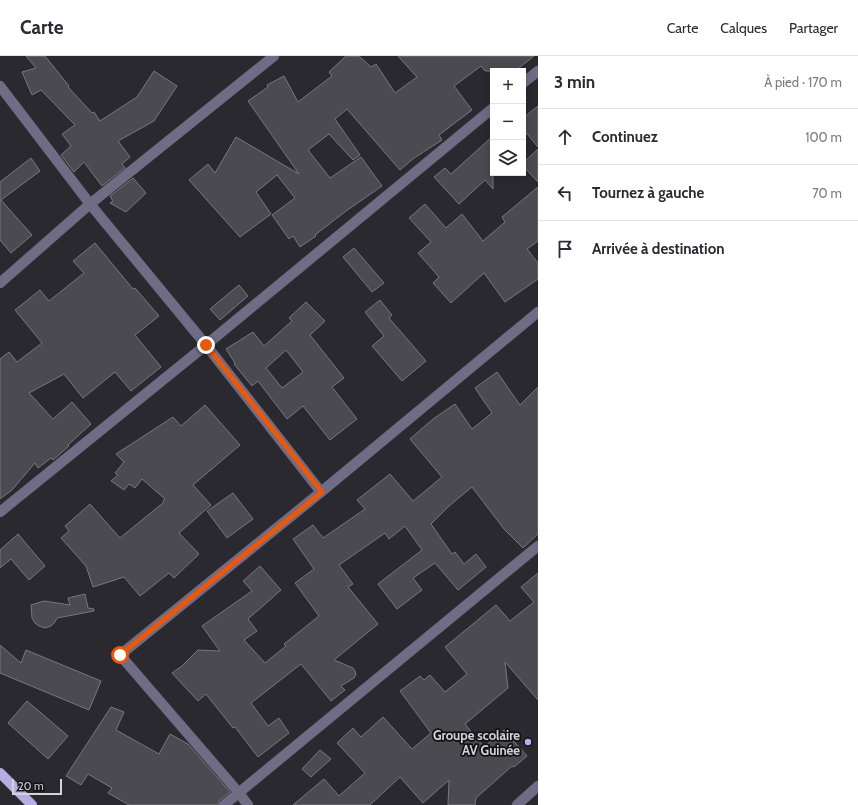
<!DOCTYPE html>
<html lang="fr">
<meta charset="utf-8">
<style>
body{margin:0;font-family:Cabin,sans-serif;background:#f7f7f7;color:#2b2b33}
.controls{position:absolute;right:12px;top:12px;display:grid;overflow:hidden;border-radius:0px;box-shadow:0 2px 10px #0003}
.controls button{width:36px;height:36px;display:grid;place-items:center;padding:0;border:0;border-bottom:1px solid #e1e1e2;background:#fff;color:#2b2b33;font:20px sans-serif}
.scale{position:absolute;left:12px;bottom:10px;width:50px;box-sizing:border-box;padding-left:4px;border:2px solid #d4d3d7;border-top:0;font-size:11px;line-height:14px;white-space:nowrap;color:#d4d3d7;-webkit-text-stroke:3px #131215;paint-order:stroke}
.stop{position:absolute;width:12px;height:12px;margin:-9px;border:3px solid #ea580c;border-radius:50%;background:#fff}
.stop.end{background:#ea580c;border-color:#fff;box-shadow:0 1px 4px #0008}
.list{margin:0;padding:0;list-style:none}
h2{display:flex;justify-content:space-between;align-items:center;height:52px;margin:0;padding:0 16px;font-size:17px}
h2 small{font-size:13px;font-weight:400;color:#7c7c81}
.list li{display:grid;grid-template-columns:26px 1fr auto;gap:12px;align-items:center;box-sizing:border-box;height:56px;padding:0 16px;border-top:1px solid #e1e1e2}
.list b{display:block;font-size:15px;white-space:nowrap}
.list em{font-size:13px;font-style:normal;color:#7c7c81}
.icon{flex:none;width:22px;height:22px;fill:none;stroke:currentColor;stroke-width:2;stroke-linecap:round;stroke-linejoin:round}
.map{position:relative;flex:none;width:538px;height:749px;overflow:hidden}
header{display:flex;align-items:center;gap:24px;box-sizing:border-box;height:56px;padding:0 20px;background:#fff;border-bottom:1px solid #e1e1e2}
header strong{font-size:19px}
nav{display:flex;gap:22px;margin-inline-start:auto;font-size:14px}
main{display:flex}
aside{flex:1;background:#fff}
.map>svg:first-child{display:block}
.building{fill:#4b4a50;stroke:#78777e;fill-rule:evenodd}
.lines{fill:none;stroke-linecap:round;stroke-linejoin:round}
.minor-casing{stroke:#45444a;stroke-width:11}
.major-casing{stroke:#45444a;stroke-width:11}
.minor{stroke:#706c86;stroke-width:10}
.major{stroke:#b6aee3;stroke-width:10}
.route{stroke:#ea580c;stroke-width:5}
.poi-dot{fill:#b8abf7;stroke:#131215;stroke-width:1.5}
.labels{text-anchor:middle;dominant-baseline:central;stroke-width:3.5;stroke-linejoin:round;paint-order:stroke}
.poi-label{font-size:13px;font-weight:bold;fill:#d4d3d7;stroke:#131215;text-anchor:end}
</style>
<header>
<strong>Carte</strong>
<nav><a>Carte</a><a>Calques</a><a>Partager</a></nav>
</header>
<main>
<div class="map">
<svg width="538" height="749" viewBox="0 0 538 749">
<rect width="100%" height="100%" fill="#2a292f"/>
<g class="building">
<polygon points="26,0 45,0 69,30 68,31 92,57 94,56 100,65 137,41 154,15 177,30 154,65 118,85 130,101 122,108 125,112 102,130 84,106 74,116 61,99 71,90 62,78 75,69 41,34 32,39 22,16 36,12"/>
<polygon points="346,0 359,0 371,11 376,8 395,37 417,21 398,0 534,0 515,15 485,15 481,10 454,30 472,54 439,79 442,84 414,102 400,114 347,53 335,63 360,99 353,104 329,78 308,94 330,122 361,101 382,130 346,155 315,179 316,180 300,191 293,180 289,183 272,159 295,142 277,119 256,136 271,158 240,181 189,124 208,108 215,117 236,81 299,118 248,45 268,31 267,29 284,20 298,46 332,20 329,16"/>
<polygon points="538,50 538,91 523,73 523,62"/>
<polygon points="493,80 493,133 485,124 459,148 434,121 445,112 451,118"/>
<polygon points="538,93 538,126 523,110 523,107"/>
<polygon points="31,102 40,115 1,144 32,179 11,197 0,184 0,126"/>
<polygon points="133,122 146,137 126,156 110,147 113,145 110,140"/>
<polygon points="538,131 538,185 527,193 538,207 538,223 505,246 484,217 451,247 433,227 439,221 418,197 431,186 409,162 425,148 446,172 462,158 483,185 505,166 502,161"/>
<polygon points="95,187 133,233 135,232 159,260 135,279 161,311 131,335 115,316 83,342 64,318 29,337 53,363 72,346 91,368 68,389 69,390 53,404 51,402 38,412 35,407 12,434 0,443 0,303 9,296 17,306 42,287 15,254 40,234 49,245 84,217 73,205"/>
<polygon points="354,192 384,227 372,236 343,201"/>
<polygon points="239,229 248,240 220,264 210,253"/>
<polygon points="380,244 392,259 389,262 426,305 402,325 372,290 384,280 365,256"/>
<path d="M306 246 325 265 310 279 344 322 332 331 357 363 330 384 303 350 287 363 258 325 252 330 234 308 235 307 226 293 253 276 264 290 292 265 289 262ZM286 294 303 316 282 332 266 312Z"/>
<polygon points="497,316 520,349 538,331 538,478 523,492 504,473 472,431 449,450 431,468 452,498 455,496 464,508 476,498 486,511 458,534 435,507 413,522 422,534 397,553 378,528 422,494 405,470 389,483 385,477 339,509 353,528 348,531 378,568 334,604 353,612 355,615 356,618 354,622 341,630 345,634 331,645 301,608 251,647 268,670 279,662 289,677 258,701 235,671 233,672 206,638 198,645 172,617 182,610 198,594 220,595 202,570 252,535 243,525 260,510 281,534 248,563 257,575 244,584 265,607 286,590 284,588 319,560 295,527 314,513 293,483 313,469 323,482 365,453 357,444 390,418 413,445 442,421 410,383 433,363 455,348 472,373 492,357 475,332"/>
<polygon points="205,349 240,389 193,429 211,449 179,477 199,498 174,522 169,517 140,540 124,521 93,531 86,510 61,482 69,475 65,470 90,448 120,482 164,446 163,445 165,443 142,423 135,432 129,428 124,434 111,425 118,419 115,417 124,406 116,398 173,361 181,370"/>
<polygon points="233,437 253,463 227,482 207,455"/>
<polygon points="18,478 45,510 29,524 11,503 0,512 0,494"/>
<polygon points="538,517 538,644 505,606 508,632 465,668 484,691 504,674 527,700 514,711 512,710 476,742 475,749 448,749 449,724 423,747 400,721 370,749 293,749 324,723 339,740 365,717 337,687 353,672 361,681 383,661 412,693 431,677 400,635 420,620 424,624 430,619 445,636 467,618 445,591 496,549 510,565 534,546 521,531"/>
<polygon points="85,538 88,552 94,553 94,555 57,562 55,566 51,570 45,572 39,570 35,567 32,562 31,549 44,545 70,549 68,542"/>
<polygon points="0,589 21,607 26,594 101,625 89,654 0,617"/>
<polygon points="27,645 68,680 48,703 8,667"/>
<polygon points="111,651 124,656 116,674 159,698 170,678 188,688 230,736 220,744 218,749 129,749 108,737 112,732 88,718 81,729 66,720"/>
<polygon points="320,694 331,703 311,721 302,713"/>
</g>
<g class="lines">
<g class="minor-casing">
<g id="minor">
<polyline points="523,27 538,15"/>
<polyline points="0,30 90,148 206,289 321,436"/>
<polyline points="0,227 90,148 274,0"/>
<polyline points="0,456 206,289 493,52"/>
<polyline points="224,749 538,490"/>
<polyline points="248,749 239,737 120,599 321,436 538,256"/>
<polyline points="517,749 538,730"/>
</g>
</g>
<g class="major-casing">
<polyline id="major" points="0,717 32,749"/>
</g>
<use href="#minor" class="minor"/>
<use href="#major" class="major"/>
</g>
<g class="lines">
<polyline class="route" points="120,599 322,436 206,289"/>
</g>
<circle class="poi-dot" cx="528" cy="686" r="4"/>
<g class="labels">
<g class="poi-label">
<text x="520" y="679">Groupe scolaire<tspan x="520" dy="15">AV Guinée</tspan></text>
</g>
</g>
</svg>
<div class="controls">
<button>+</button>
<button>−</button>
<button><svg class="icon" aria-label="layers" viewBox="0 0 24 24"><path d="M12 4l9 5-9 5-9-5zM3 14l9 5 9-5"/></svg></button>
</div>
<div class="scale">20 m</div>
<div class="stop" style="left:120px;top:599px"></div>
<div class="stop end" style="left:206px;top:289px"></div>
</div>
<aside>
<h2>3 min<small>À pied · 170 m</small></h2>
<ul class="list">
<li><svg class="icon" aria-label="ahead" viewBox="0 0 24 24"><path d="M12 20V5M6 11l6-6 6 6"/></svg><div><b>Continuez</b></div><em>100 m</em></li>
<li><svg class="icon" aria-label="left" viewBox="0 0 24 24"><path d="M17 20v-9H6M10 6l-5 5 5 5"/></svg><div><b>Tournez à gauche</b></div><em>70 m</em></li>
<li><svg class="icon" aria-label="arrive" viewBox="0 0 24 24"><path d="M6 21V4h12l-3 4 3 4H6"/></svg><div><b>Arrivée à destination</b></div></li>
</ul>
</aside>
</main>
